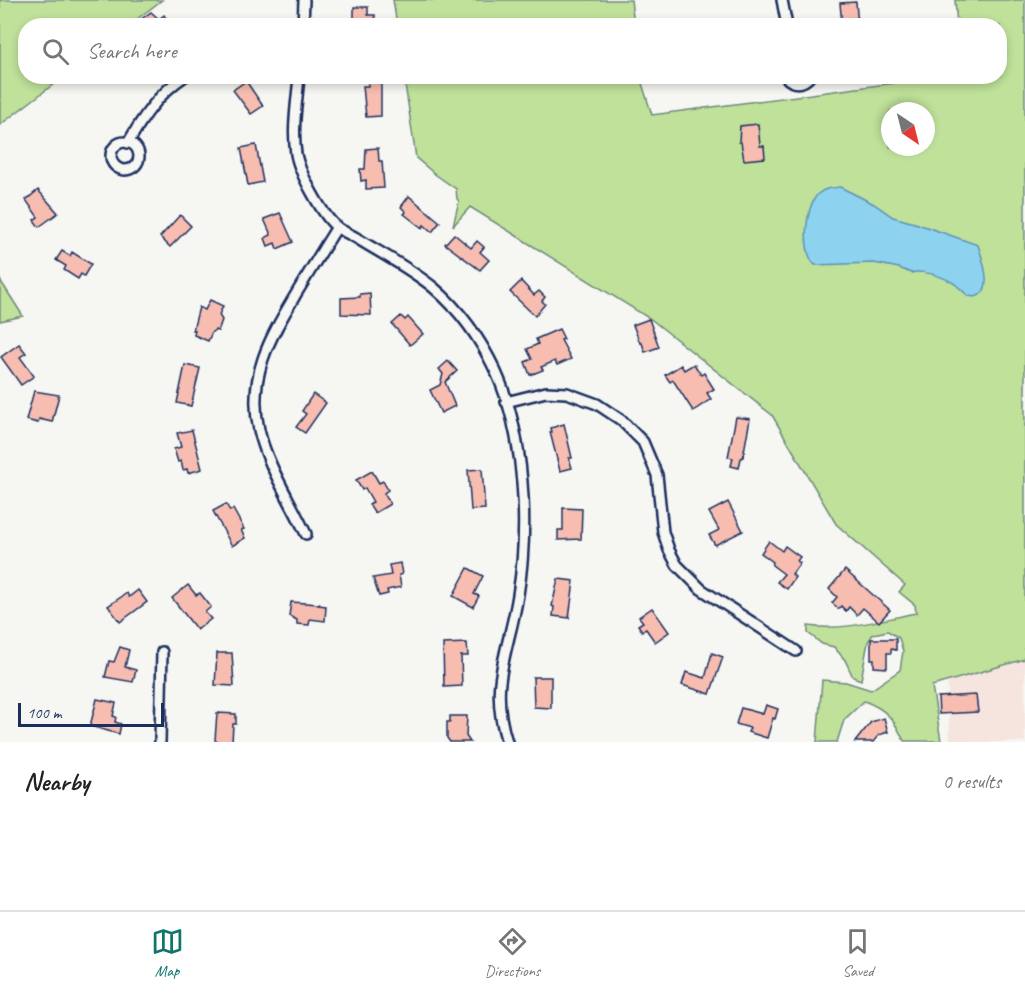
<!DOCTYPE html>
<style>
body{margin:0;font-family:Caveat,sans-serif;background:#f6f6f6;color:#222}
.compass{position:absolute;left:881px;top:102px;width:54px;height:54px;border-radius:50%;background:#fff;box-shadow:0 3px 9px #0003;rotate:145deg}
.scale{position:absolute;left:18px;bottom:15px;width:146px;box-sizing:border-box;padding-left:6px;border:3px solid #1b2f5e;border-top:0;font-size:16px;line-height:21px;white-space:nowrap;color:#1b2f5e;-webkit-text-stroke:4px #f6f6f2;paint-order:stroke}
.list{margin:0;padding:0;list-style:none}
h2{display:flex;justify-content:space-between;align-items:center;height:78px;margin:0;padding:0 24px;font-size:26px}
h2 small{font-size:20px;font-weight:400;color:#767676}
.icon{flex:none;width:33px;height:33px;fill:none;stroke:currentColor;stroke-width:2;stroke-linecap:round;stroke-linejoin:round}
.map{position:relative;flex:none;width:1025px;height:742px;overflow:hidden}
.search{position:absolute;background:#fff;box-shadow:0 3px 9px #0003;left:18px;right:18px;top:18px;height:66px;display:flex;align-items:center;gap:15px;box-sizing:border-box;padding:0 21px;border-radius:24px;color:#767676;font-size:22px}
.sheet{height:168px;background:#fff}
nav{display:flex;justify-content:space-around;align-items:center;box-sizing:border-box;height:84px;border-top:2px solid #e0e0e0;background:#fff;font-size:16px;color:#767676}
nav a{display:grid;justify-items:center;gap:3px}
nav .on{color:#0f766e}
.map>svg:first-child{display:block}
.built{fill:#f6e5de}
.green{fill:#bfe19a;stroke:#6d887c;stroke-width:1.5;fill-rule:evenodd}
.water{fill:#8dd2ef;stroke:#5f91b5;stroke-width:1.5}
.building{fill:#f7bdb0;stroke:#1b2f5e;stroke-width:1.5}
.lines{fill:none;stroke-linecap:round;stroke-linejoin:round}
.minor-casing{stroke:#1b2f5e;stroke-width:14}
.minor{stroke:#f6f6f2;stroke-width:9}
</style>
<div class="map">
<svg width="1025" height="742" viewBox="0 0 1025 742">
<rect width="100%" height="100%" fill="#f6f6f2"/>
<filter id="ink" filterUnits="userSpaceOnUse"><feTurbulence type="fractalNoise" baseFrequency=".0167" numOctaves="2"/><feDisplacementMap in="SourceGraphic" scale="12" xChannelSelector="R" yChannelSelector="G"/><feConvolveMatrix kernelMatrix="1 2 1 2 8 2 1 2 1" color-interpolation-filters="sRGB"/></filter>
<g filter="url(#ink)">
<polygon class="built" points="1025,590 1025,742 950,742 945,621"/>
<g class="green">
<polygon points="0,0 162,0 129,25 26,26 26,76 63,77 0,125"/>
<polygon points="393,0 631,0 634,25 397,25"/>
<path d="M955 0H1025V659L932 686 941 741H904C894 719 886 709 864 701L844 720 837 742H817L822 680 846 682 871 690 900 670 903 651 899 638 888 631 873 634 868 642 861 680 853 677 845 660 834 647 822 644 808 633V626C845 631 880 620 916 613L915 605 899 592 905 585 836 524 772 415 652 320 470 207 453 226 459 201 457 199 456 189 436 175 416 158 404 77H640L652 115 940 77 1000 76V26L957 25ZM890 111H926V147H890Z"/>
<polygon points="0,280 23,316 0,321"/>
</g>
<path class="water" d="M840 187 874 204 893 217 918 224 978 245C982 258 994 289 978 296 975 297 972 297 969 296 964 293 959 287 955 284 944 277 923 269 911 273L899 268 874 263 815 265C801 252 805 207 818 194 824 188 832 188 840 187Z"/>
<g class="building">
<polygon points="856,2 858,26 842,26 840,3"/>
<polygon points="354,7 368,7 368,15 375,15 375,26 357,26 357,22 354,22"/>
<polygon points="151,12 159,19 164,15 171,26 132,26"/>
<polygon points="368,79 379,79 381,85 381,116 366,117 363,86 368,86"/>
<polygon points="246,81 263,106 251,114 233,90"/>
<polygon points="758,124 760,146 764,146 765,158 744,160 741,142 739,142 740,126"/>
<polygon points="256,145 263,182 248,185 241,148"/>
<polygon points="378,148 379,161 382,161 384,188 366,189 366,180 361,181 360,169 365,169 366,149"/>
<polygon points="38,190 58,213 39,227 34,220 38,217 26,200"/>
<polygon points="409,196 440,222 432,232 424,225 422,228 404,214 406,212 401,207"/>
<polygon points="280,213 293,242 277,249 275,243 268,246 265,238 271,235 264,219"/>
<polygon points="180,215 191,226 170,247 160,237"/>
<polygon points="454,234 471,248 477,241 484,247 480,252 489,260 480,270 445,244"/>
<polygon points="62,251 70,256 72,252 91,264 84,276 81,274 78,279 64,270 66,266 56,260"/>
<polygon points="521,281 534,295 539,291 545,297 542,301 545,304 535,316 510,292"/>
<polygon points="370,293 371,315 341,314 341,298 360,297 360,294"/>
<polygon points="210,300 223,306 219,315 222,320 218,331 215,330 212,332 208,341 194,335 195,330 193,330 199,307 205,310"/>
<polygon points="401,316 405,320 408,317 423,334 410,345 392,324"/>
<polygon points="649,319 659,347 645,352 642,343 640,343 633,325"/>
<polygon points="559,329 564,339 561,340 571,359 557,365 555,361 541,367 543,370 530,375 525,362 532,359 527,349 538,344 536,339"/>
<polygon points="19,344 26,353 20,357 34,376 21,385 1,357"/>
<polygon points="448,361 457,371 445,382 455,406 441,413 430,390 440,385 443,374 439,369"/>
<polygon points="694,364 701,375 704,373 714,389 707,393 711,399 693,411 673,380 670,382 665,375 681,365 684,370"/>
<polygon points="185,365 200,368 191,406 177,403"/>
<polygon points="34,391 59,395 52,422 39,419 38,423 26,420"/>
<polygon points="313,394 326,403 305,433 296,427 306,414 302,411"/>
<polygon points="736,417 750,419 743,457 741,458 739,468 731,466 733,458 728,457"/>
<polygon points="564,424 572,458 569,458 572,468 560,471 550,432 552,432 551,428"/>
<polygon points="192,430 202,469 188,473 187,469 183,470 181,461 178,462 174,449 181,447 177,433"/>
<polygon points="482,469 485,509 471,510 468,470"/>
<polygon points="372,471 379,483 383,481 388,490 384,493 390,504 375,513 369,504 373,502 365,488 362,490 356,480"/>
<polygon points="728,502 743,531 715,545 709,535 719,530 709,512"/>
<polygon points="226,504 230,511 233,509 244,529 241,530 245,538 232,546 213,511"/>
<polygon points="563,508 582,509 581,539 558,540 558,530 563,530"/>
<polygon points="769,541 782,551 785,546 800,557 797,561 800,563 792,574 795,577 787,589 777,582 784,574 772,565 773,562 761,553"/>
<polygon points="400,563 402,574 399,575 401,587 387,590 388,594 379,596 373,578 391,575 389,565"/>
<polygon points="468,568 483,576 474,594 479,596 473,607 453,596"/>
<polygon points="845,570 890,610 879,622 863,608 857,615 849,607 846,611 841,606 839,609 832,603 837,597 829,589"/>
<polygon points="558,579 574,581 569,618 553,616 554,607 552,606"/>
<polygon points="188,585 196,595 200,593 211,607 205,612 211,619 197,630 172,598"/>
<polygon points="138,590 147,602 120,622 108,606 127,593 129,597"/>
<polygon points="291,602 319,604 318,605 326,606 325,621 310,619 309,625 297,624 297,620 289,616"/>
<polygon points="652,608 669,632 655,642 646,629 642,631 638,625 643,622 639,617"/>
<polygon points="871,639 896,639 896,650 891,649 891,653 887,653 887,668 874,667 874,659 871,659"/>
<polygon points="467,643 468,656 461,656 462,686 444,687 443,644"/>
<polygon points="120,647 129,650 125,667 136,670 133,682 105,677 109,661 114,662"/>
<polygon points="217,653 232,653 234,686 215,685"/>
<polygon points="712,653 723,657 710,694 682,685 686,672 705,678"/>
<polygon points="533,677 551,677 551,708 534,707"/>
<polygon points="976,695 978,712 939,714 938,697"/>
<polygon points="97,699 116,703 113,716 116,717 115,722 121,724 119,734 90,726"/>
<polygon points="766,705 778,709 775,719 773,718 767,738 748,732 750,728 736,724 741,708 763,714"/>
<polygon points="217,713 236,714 236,724 233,724 232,742 217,742 215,740"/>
<polygon points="450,716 467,716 466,736 470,742 450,742 447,738 447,722 450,722"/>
<polygon points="884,718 888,732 879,735 873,742 855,742 871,722"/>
</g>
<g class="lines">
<g class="minor-casing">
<g id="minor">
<polyline points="782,0 787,26"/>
<polyline points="303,26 304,0"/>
<path d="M299 76C297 102 292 128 296 154 299 172 323 217 338 228 344 232 352 235 358 239 384 255 411 269 434 288 461 311 481 340 496 372 525 436 529 527 518 595 509 652 488 683 507 742"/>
<path d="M785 76C793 85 803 85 810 76"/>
<circle cx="125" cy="156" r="14"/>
<path d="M128 143C143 117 159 93 185 76"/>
<polyline points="506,402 546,392 567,393 597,404 621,420 643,442 657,475 663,532 669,550 677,565 701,589 796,651"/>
<path d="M306 534C291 502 267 465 259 430 247 376 270 338 296 294 310 271 323 249 337 227"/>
<polyline points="160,742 162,652"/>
</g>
</g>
<use href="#minor" class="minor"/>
</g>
</g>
</svg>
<svg class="compass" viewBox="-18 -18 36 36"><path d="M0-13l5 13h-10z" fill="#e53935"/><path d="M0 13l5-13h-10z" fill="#767676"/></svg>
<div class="scale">100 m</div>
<div class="search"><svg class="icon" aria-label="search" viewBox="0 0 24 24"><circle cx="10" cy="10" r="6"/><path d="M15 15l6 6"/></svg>Search here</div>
</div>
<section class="sheet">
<h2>Nearby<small>0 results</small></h2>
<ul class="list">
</ul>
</section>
<nav>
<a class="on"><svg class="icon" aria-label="map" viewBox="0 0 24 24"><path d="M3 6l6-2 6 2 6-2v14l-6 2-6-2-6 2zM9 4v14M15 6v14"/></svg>Map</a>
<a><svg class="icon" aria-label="directions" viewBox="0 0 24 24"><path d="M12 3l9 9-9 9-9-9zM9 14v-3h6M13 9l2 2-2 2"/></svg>Directions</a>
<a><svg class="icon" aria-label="saved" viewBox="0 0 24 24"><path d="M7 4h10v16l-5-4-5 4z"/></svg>Saved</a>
</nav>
